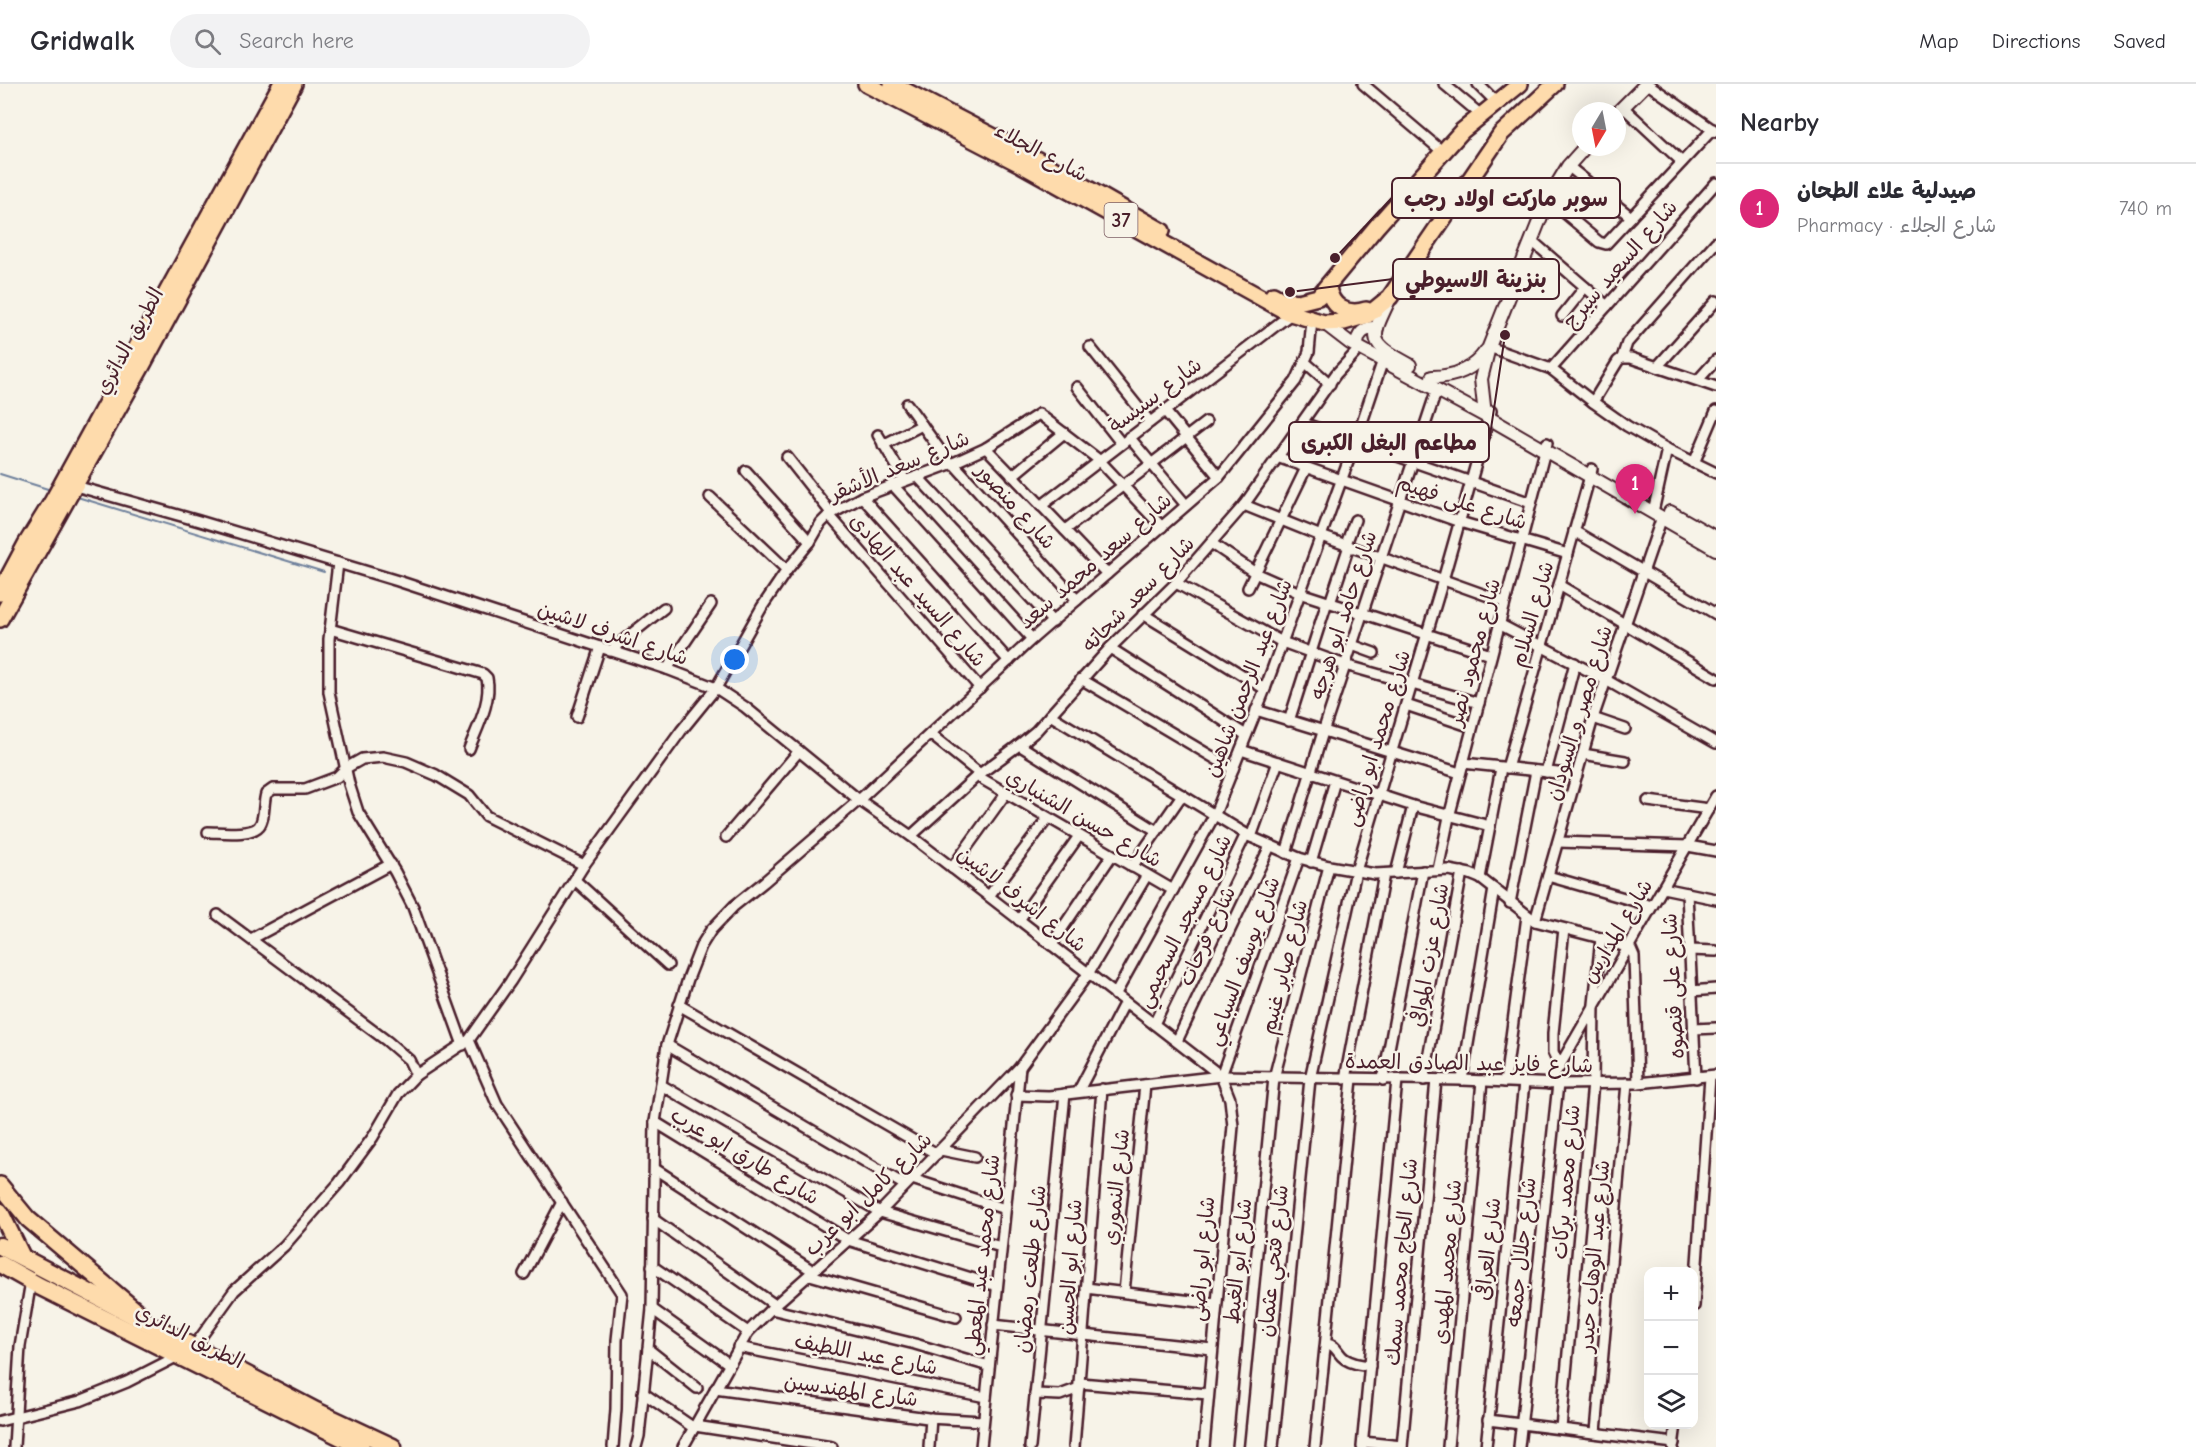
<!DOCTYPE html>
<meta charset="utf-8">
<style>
body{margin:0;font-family:"Comic Neue","Playpen Sans Arabic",sans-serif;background:#f2f2f3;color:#2b2b33}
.controls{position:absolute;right:18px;bottom:18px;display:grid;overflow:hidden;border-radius:12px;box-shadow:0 6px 24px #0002}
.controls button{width:54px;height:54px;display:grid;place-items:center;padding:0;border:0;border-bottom:2px solid #e1e1e2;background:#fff;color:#2b2b33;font:30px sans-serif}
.compass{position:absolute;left:1572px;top:18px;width:54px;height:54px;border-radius:50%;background:#fff;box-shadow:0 6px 24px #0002;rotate:190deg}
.you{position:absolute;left:735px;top:576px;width:21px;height:21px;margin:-15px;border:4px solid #fff;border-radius:50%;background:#1a73e8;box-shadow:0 0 0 9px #1a73e833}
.badge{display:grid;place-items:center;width:39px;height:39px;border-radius:50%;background:#db2777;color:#fff;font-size:20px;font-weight:700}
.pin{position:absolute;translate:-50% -50px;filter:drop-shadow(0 2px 3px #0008)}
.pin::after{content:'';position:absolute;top:32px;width:21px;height:18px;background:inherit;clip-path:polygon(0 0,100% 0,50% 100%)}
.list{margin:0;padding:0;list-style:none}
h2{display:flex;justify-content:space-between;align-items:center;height:78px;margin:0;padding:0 24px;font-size:26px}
h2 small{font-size:20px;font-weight:400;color:#7c7c81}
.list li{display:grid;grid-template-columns:39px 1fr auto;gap:18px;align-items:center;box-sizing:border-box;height:90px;padding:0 24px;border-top:2px solid #e1e1e2}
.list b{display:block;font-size:22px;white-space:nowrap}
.list p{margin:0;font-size:20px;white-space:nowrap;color:#7c7c81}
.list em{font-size:20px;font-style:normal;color:#7c7c81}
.icon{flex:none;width:33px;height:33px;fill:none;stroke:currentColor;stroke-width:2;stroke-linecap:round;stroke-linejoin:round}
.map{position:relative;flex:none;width:1716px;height:1363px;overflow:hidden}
header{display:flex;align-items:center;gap:36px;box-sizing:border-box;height:84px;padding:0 30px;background:#fff;border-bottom:2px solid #e1e1e2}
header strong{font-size:28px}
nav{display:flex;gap:33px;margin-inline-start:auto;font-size:21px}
.search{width:420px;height:54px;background:#f2f2f3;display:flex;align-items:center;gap:15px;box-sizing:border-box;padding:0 21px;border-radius:33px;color:#7c7c81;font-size:22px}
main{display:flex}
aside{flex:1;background:#fff}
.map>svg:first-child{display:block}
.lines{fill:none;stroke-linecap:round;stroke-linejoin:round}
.stream{stroke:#6f819c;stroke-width:2}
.minor-casing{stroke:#4a1f2b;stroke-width:14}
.tertiary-casing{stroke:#4a1f2b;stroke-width:16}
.primary-casing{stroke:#4a1f2b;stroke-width:20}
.trunk-casing{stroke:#4a1f2b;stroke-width:21}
.minor{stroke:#f7f3e8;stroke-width:9}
.tertiary{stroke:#f7f3e8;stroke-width:12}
.primary{stroke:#fedbac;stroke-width:15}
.trunk{stroke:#fedbac;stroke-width:16}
.labels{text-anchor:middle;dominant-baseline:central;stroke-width:5;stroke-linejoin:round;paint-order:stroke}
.shield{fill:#f7f3e8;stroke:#7e5f64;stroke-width:1.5}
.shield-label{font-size:20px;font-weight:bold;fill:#4a1f2b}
.street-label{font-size:21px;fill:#4a1f2b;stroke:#f7f3e8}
.leader{fill:none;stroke:#4a1f2b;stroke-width:2}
.callout-dot{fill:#4a1f2b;stroke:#f7f3e8;stroke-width:2}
.callout{fill:#f7f3e8;stroke:#4a1f2b;stroke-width:2}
.callout-label{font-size:22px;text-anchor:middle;font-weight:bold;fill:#4a1f2b}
</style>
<header>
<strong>Gridwalk</strong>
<div class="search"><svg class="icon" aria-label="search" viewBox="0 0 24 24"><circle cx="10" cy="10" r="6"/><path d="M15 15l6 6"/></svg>Search here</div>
<nav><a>Map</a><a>Directions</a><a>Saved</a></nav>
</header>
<main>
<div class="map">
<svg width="1716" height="1363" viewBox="0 0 1716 1363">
<rect width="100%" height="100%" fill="#f7f3e8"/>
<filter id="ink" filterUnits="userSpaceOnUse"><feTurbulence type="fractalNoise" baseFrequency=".0167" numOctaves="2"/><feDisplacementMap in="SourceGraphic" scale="12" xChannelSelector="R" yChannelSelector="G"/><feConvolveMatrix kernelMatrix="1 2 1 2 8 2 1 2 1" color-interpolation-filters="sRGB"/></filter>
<g filter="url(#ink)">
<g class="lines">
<g class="stream">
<polyline points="0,390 51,406"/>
<polyline points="74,412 324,488"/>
</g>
<g class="minor-casing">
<g id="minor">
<polyline points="1363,0 1443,68"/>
<polyline points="1444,0 1481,31"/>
<polyline points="1478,0 1496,18"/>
<polyline points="1648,0 1716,48"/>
<polyline points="1623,23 1682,78"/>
<polyline points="1568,82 1631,133"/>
<polyline points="1548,115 1599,158 1606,160 1713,45"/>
<polyline points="1531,156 1607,222"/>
<polyline points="1562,232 1585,203"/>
<polyline points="1090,263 1150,338"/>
<polyline points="1489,263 1551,285 1593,318 1627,342 1667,365 1716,389"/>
<polyline points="1622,274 1627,259 1716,158"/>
<polyline points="1306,279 1330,300"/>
<polyline points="1657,283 1716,217"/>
<polyline points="1551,285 1716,99"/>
<polyline points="1698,296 1716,276"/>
<polyline points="1077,303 1121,359"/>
<polyline points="1593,318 1618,277 1622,274 1631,274 1716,303"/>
<polyline points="907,320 950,380"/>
<polyline points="1165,327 1219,393"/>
<polyline points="1303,339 1531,419"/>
<polyline points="878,351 905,396"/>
<polyline points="1129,353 1186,421"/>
<polyline points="883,361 922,341"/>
<polyline points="986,364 1107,490"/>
<polyline points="787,373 832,430"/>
<polyline points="1277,373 1460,438 1568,470"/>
<polyline points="953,379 1077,516"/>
<polyline points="1694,379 1716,327"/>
<polyline points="746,387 810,458"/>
<polyline points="917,392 1053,538"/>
<polyline points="1012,392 1064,349"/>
<polyline points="892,400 1032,555"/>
<polyline points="72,401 199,437 398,497 667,585 716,604 745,623 859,716 911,752 1221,992 1230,1015 1233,1042 1204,1363"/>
<polyline points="710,413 787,486"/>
<polyline points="862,413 1009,577"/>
<polyline points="1244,421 1321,452 1505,518"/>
<polyline points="1041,422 1291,230"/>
<polyline points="1653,428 1667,365"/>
<polyline points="829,431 980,604"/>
<polyline points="1065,446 1206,338"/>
<polyline points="1574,447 1716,530"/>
<polyline points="1211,459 1257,490 1300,509 1491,571"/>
<polyline points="1346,460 1355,436"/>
<polyline points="338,479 329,555 329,608 349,700 358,728 395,788 413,823 463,961"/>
<polyline points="1176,499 1282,558 1345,581 1479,619"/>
<polyline points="1559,501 1716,594"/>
<polyline points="1248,504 1306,384"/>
<polyline points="1330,519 1349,462"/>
<polyline points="1143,530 1265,605"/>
<polyline points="1499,540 1606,596 1716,659"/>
<path d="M330 545 483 590 487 594C492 617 477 644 469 665"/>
<polyline points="1352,561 1374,569"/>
<polyline points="1110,564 1246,651"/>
<polyline points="610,567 664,524"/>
<polyline points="667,585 711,520"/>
<polyline points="1081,595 1233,685"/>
<polyline points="1406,621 1472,643"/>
<polyline points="1256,626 1460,689"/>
<polyline points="1050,631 1251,753 1299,774 1329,782 1375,790 1449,786 1470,790 1480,794 1535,837 1601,854 1631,865 1634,872 1638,999"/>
<polyline points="577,633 600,563"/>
<polyline points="1593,634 1625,645"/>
<polyline points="1289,637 1327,518"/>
<polyline points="930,650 980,690"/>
<polyline points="1019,661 1157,747"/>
<polyline points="1241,666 1413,722 1490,742"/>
<polyline points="1583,670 1625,677"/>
<polyline points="1463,679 1577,691"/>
<polyline points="1507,684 1592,385"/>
<polyline points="1546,688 1575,579"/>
<polyline points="977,692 1173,806"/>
<polyline points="1648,717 1709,725"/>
<path d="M208 748C220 748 251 752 259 742 265 735 263 719 266 710L273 705H305L337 693 346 684 362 675 383 673 406 678 436 691 469 711 486 732 584 781"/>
<polyline points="911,752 977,692 1019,661 1036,647 1110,564 1176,499 1244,421 1336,290 1360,264"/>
<polyline points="726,753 799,667"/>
<polyline points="1251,753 1278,678"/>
<polyline points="1558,758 1688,762 1716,767"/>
<polyline points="1286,769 1323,648 1437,305"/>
<polyline points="1311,778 1335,697"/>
<polyline points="1132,783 1182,711"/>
<polyline points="952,784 1006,709"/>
<polyline points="1438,786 1449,733 1547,359"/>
<polyline points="1396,789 1413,722"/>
<polyline points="1548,792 1652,822"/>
<polyline points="1480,794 1501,684"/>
<polyline points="575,796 668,881"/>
<polyline points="1663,804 1716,815"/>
<polyline points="1687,809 1696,994"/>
<polyline points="989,812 1048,734"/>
<polyline points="1510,819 1536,687"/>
<polyline points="218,831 387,957 409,976 416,991"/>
<polyline points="1019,836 1079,752"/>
<polyline points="1535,837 1593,634 1662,433"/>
<polyline points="251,855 391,780"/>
<polyline points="1051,861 1112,771"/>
<polyline points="1689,866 1716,867"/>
<polyline points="1691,907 1716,905"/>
<polyline points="1115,911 1215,730 1265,605 1355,359 1383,276"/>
<polyline points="679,921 937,1070"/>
<polyline points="1154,940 1246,750"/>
<polyline points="1693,945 1716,944"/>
<polyline points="469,956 497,1020 622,1210 617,1256 616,1325 613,1363"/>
<polyline points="1177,957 1270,762"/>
<polyline points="667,961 905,1101"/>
<polyline points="1560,983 1553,968 1553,949 1564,845"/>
<polyline points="1221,992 1299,774"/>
<polyline points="1345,995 1384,790"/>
<polyline points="1383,996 1423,787"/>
<polyline points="1424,996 1462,788"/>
<polyline points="1462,996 1494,805"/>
<polyline points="1505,998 1527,832"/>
<polyline points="1549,1000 1716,712"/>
<polyline points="661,1001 880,1128 1001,1163"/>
<polyline points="1078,1008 1125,918"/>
<polyline points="1016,1011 1049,1012 1221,992 1462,996 1558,1000 1638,999 1716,991"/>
<polyline points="655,1038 848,1156 997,1202"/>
<polyline points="941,1066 975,1073"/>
<polyline points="655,1085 813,1187"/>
<polyline points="912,1095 1005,1125"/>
<polyline points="653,1135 775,1221"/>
<polyline points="652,1182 748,1248"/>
<polyline points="524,1190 562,1118"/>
<polyline points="810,1191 956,1233"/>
<polyline points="1086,1204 1216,1220"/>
<polyline points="1124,1208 1145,1001"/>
<polyline points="1694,1222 1710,993"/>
<polyline points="652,1225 729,1280"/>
<polyline points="771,1225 915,1260 989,1282"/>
<polyline points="993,1241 1212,1265"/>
<path d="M1327 1260C1337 1261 1337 1270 1345 1275 1353 1280 1361 1281 1370 1282"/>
<polyline points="738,1263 986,1313"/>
<polyline points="193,1264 234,1207 284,1162 339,1099 373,1053 398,1010 416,991 469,956 510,898 584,781 681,647 716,604 762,523 787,486 810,458 821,439 829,431 862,413 953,379 986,364 1039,330 1099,376 1162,443"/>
<polyline points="648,1265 697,1304"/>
<polyline points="1080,1299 1208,1310"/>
<polyline points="715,1305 928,1334 983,1337"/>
<polyline points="643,1309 694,1344"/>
<polyline points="1035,1310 1060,1311 1079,1304"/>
<polyline points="1488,1336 1674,1359"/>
<polyline points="0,1337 80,1317 127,1298 178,1272"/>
<polyline points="695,1342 832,1363"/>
<polyline points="1561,1344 1593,999 1594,920 1601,854"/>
<polyline points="1596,1348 1627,999"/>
<polyline points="1363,1358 1402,1362"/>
<polyline points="14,1363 20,1262 31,1197"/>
<polyline points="636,1363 639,1352 652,1225 655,1038 667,961 688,895 701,862 711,846 734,822 764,798 859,716 1032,555 1219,393 1296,297 1309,268 1312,236"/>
<polyline points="683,1363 748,1248 775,1221 880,1128 1020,983 1088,890 1147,791"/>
<polyline points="929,1363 931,1334"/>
<polyline points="981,1363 1020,983"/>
<polyline points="1030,1363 1065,1010"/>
<polyline points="1074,1363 1102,1005"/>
<polyline points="1238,1363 1274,994 1329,782"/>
<polyline points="1273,1363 1310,995 1356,787 1443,496 1491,327"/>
<polyline points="1315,1363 1352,995"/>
<polyline points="1362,1363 1397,996"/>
<polyline points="1402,1363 1436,996"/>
<polyline points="1448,1363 1482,997"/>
<polyline points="1486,1363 1524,999"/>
<polyline points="1519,1363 1558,1000"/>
<polyline points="1673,1363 1676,1340"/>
</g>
</g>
<g class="tertiary-casing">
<g id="tertiary">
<polyline points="1617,29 1646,0"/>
<path d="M1390 214C1370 256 1367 258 1410 281"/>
<polyline points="1324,239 1350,259 1489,334 1716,465"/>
<path d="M1357 262C1357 250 1364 243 1377 244"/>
<path d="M1432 293C1454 293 1473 286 1486 267"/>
<polyline points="1484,322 1481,295 1489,263 1548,115 1568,82 1585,63"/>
<polyline points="1670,428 1716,454"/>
</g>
</g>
<g class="primary-casing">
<g id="primary">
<polyline points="866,0 1022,81 1287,228 1324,239 1344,238 1368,231 1390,213 1501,50 1555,0"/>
<polyline points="892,0 1027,70 1162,147"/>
<path d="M1328 203C1331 223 1347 232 1366 226"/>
<polyline points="1273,211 1282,216 1298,218 1318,213 1377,142 1443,68 1462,47 1520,0"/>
<polyline points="0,509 26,460 52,418 281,0"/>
<polyline points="0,535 143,280 294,0"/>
<polyline points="0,1101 28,1135 140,1230"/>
<polyline points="0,1127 23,1174"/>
</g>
</g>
<g class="trunk-casing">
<g id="trunk">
<polyline points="0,1162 316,1327 393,1363"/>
<polyline points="0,1180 39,1202 361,1363"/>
</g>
</g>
<use href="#minor" class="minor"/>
<use href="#tertiary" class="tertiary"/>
<use href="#primary" class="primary"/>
<use href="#trunk" class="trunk"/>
</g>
</g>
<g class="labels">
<rect class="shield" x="1104.5" y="119" width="33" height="34" rx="4.5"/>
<g class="shield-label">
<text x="1121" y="136">37</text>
</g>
<g class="street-label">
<text transform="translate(1041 68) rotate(28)">شارع الجلاء</text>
<text transform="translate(1620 180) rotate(-49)">شارع السعيد سيرج</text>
<text transform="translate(129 257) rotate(-61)">الطريق الدائري</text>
<text transform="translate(1155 311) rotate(-37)">شارع بسيسة</text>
<text transform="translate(899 382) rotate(-23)">شارع سعد الأشقر</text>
<text transform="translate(1462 418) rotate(18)">شارع على فهيم</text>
<text transform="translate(1016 422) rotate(48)">شارع منصور</text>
<text transform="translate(1095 477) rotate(-41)">شارع سعد محمد سعد</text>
<text transform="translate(918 506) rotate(49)">شارع السيد عبد الهادى</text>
<text transform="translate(1138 510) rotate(-46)">شارع سعد شحاته</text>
<text transform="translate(1532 530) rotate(-74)">شارع السلام</text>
<text transform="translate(1343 531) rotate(-72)">شارع حامد ابو هرجه</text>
<text transform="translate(613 549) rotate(19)">شارع اشرف لاشين</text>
<text transform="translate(1474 568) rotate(-75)">شارع محمود نصر</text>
<text transform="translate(1248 594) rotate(-69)">شارع عبد الرحمن شاهين</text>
<text transform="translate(1579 629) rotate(-73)">شارع مصر و السودان</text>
<text transform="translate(1377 654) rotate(-73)">شارع محمد ابو راضى</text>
<text transform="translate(1084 734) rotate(30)">شارع حسن الشنباري</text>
<text transform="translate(1022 815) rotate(38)">شارع اشرف لاشين</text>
<text transform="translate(1184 837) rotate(-64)">شارع مسجد السحيمي</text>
<text transform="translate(1617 847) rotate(-59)">شارع المدارس</text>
<text transform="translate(1207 852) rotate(-65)">شارع فرحات</text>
<text transform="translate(1429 871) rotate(-80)">شارع عزت الموافي</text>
<text transform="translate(1243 877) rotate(-70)">شارع يوسف السباعي</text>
<text transform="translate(1284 883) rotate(-76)">شارع صابر غنيم</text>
<text transform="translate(1673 902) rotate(-93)">شارع على قنصوه</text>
<text transform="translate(1469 979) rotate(1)">شارع فايز عبد الصادق العمدة</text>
<text transform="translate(745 1072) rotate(31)">شارع طارق ابو عرب</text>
<text transform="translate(1566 1098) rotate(-85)">شارع محمد بركات</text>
<text transform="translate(1116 1103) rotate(-84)">شارع النموري</text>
<text transform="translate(868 1110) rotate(-44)">شارع كامل ابو عرب</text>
<text transform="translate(1488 1165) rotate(-84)">شارع العراقى</text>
<text transform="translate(1521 1168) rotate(-84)">شارع جلال جمعه</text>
<text transform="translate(982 1171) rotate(-84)">شارع محمد عبد المعطي</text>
<text transform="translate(1594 1172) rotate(-85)">شارع عبد الوهاب حيدر</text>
<text transform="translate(1202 1175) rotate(-85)">شارع ابو راضى</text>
<text transform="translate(1238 1177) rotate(-84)">شارع ابو الغيط</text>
<text transform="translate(1273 1177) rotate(-84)">شارع فتحي عثمان</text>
<text transform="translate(1401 1178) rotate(-85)">شارع الحاج محمد سمك</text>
<text transform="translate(1447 1178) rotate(-85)">شارع محمد المهدى</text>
<text transform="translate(1070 1183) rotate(-86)">شارع ابو الحسن</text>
<text transform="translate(1030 1185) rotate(-84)">شارع طلعت رمضان</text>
<text transform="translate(190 1252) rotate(27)">الطريق الدائري</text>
<text transform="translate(866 1270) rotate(11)">شارع عبد اللطيف</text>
<text transform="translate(851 1306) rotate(8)">شارع المهندسين</text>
</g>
</g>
<path class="leader" d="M1335 174L1392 114M1290 208L1393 195M1505 251L1489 358"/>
<g class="callout-dot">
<circle cx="1335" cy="174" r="6"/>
<circle cx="1290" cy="208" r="6"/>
<circle cx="1505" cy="251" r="6"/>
</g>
<g class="callout">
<rect x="1392" y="94" width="228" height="40" rx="6"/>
<rect x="1393" y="175" width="166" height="40" rx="6"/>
<rect x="1289" y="338" width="200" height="40" rx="6"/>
</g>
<g class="callout-label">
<text x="1506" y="122">سوبر ماركت اولاد رجب</text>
<text x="1476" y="203">بنزينة الاسيوطي</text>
<text x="1389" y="366">مطاعم البغل الكبرى</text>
</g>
</svg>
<div class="controls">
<button>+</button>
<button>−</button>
<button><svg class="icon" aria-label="layers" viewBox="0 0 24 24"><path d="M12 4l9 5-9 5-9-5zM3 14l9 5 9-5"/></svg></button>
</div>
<svg class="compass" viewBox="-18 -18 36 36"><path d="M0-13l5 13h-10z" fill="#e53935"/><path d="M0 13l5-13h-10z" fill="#7c7c81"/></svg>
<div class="you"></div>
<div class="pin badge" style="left:1635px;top:430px">1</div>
</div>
<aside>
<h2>Nearby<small></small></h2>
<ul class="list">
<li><span class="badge">1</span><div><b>صيدلية علاء الطحان</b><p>Pharmacy · شارع الجلاء</p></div><em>740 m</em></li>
</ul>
</aside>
</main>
